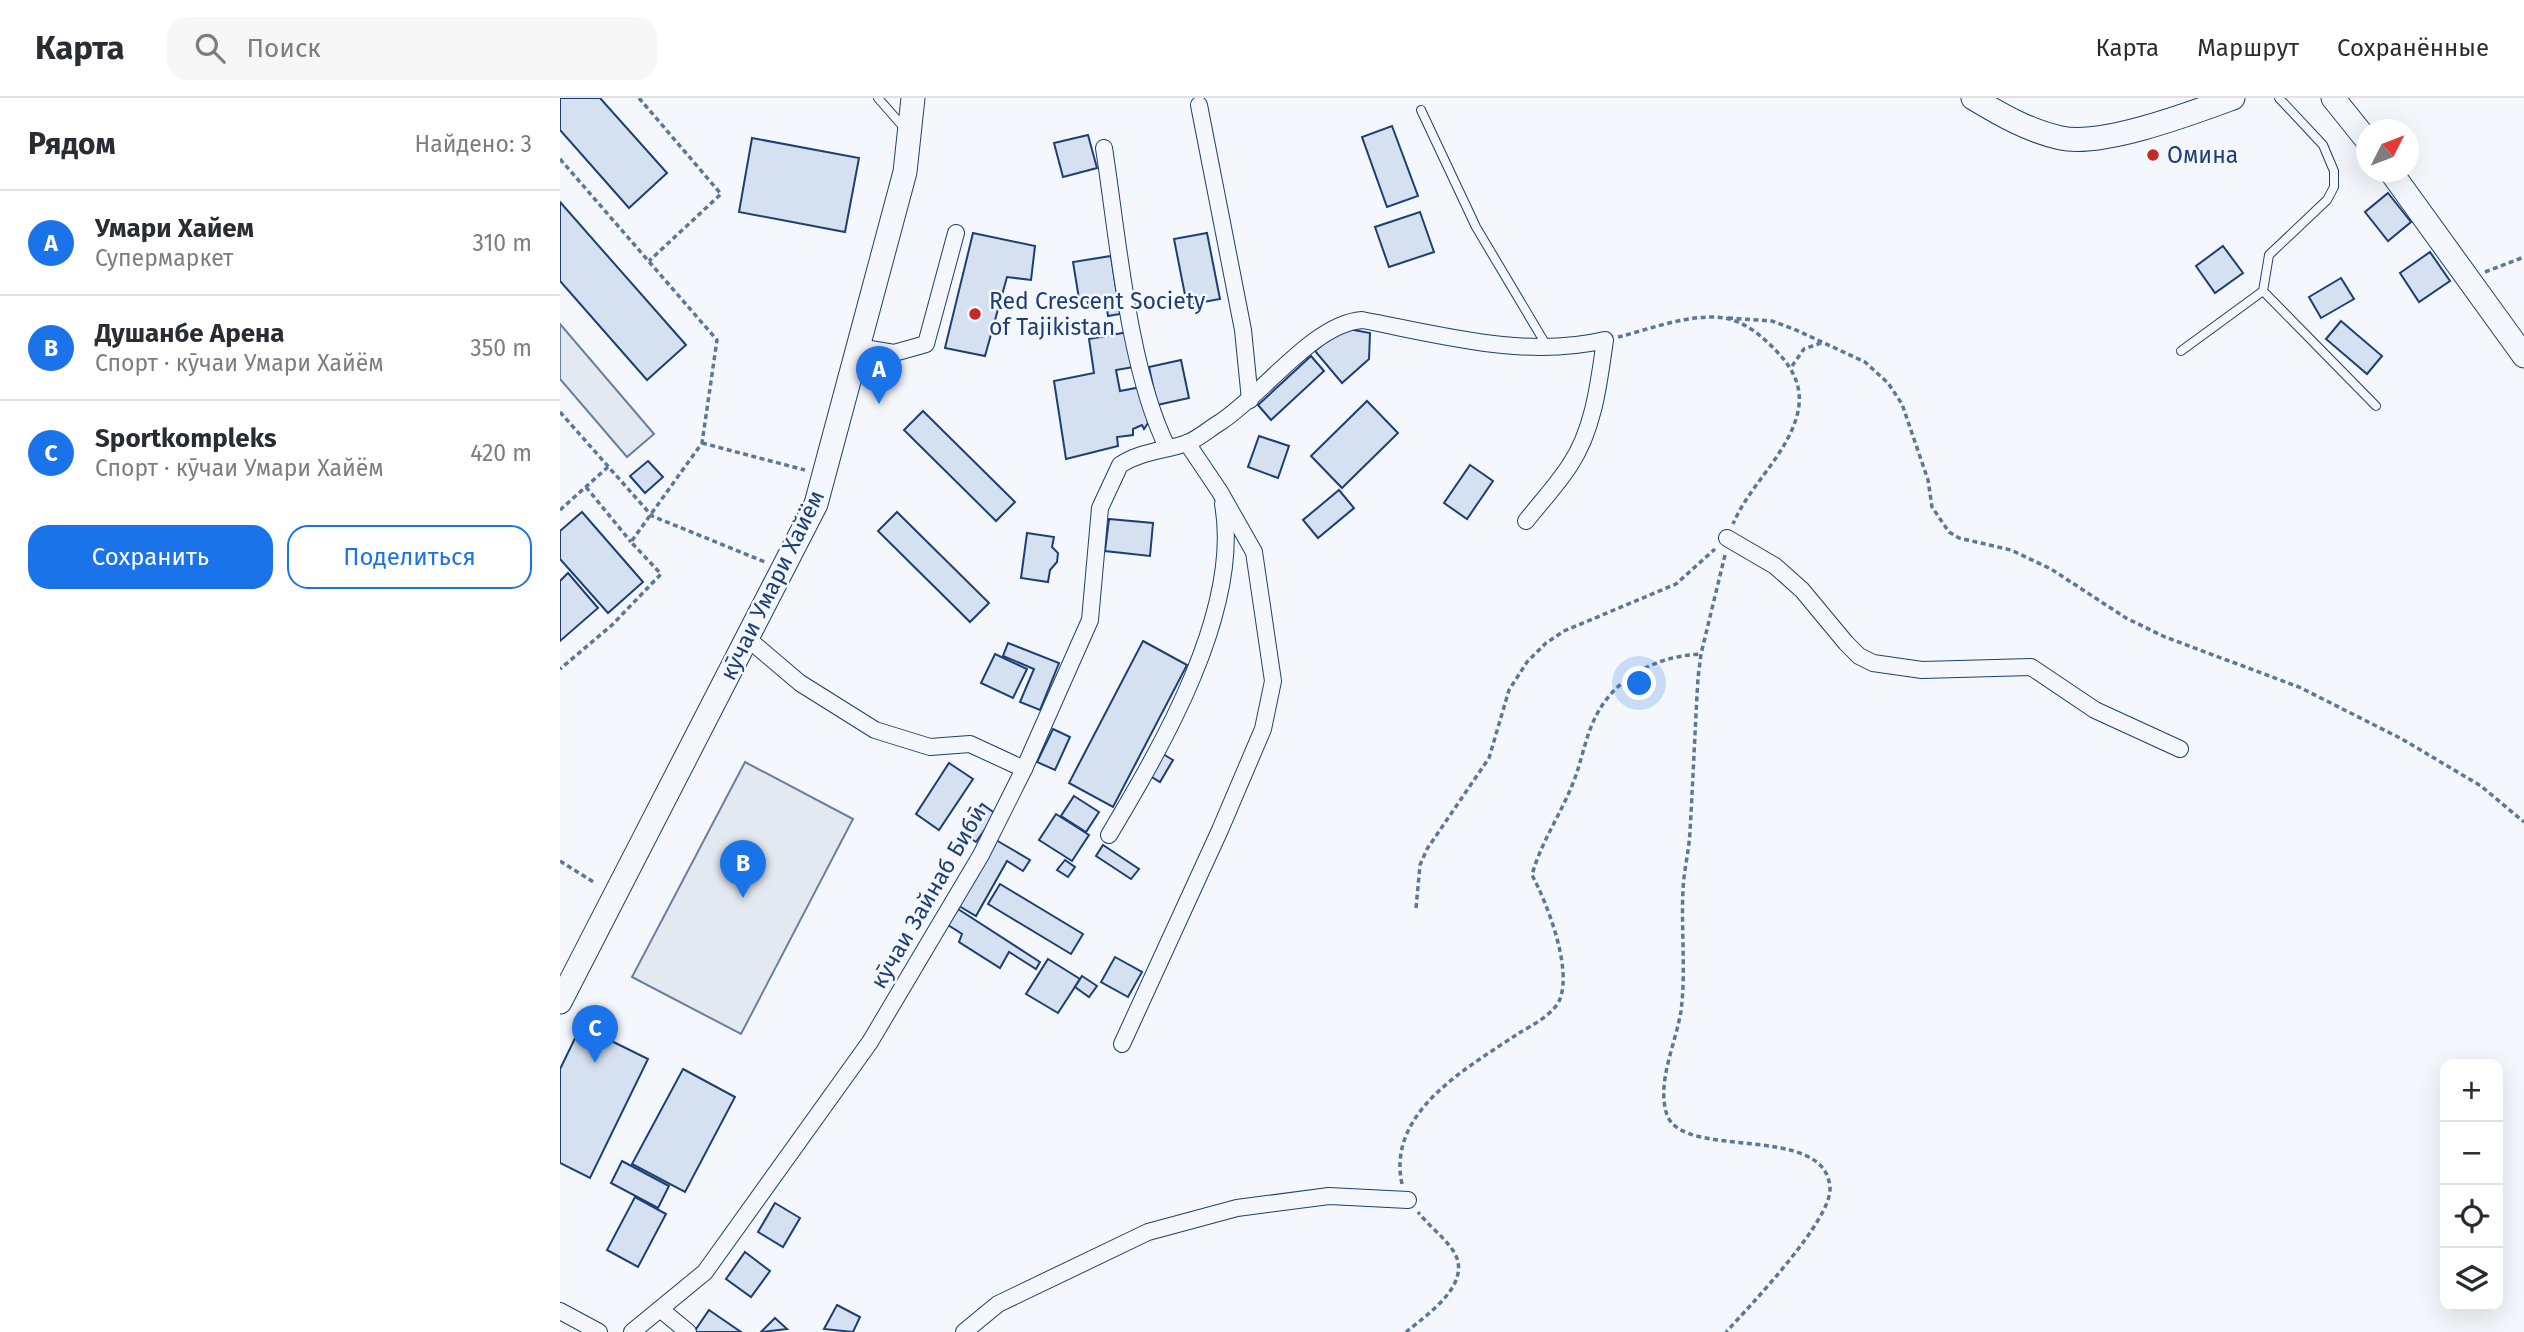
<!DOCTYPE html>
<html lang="ru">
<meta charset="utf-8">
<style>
body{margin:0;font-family:"Fira Sans",sans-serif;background:#f7f7f7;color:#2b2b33}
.controls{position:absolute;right:21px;bottom:21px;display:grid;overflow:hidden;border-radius:14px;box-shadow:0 7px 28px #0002}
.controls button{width:63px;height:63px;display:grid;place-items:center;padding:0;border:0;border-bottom:2px solid #e1e1e2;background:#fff;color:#2b2b33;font:35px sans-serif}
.compass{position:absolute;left:1796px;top:21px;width:63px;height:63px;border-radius:50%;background:#fff;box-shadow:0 7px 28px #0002;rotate:48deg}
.you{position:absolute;left:1080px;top:586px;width:24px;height:24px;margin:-18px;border:5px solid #fff;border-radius:50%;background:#1a73e8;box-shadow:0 0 0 10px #1a73e833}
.badge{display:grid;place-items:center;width:46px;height:46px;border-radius:50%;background:#1a73e8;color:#fff;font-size:23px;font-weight:700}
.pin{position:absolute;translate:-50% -58px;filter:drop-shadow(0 2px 4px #0008)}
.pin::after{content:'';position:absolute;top:37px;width:24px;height:21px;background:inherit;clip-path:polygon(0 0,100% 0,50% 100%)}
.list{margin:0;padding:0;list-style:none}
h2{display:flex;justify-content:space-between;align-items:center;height:91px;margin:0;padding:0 28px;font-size:30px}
h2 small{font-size:23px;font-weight:400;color:#7c7c81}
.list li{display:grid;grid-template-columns:46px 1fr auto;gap:21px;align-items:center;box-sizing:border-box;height:105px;padding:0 28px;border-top:2px solid #e1e1e2}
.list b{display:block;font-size:26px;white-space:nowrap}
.list p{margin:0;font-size:23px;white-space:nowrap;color:#7c7c81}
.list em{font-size:23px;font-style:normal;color:#7c7c81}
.actions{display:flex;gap:14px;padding:21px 28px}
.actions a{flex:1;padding:16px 0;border:2px solid #1a73e8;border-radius:21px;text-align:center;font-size:24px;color:#1a73e8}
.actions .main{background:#1a73e8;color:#fff}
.icon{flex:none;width:38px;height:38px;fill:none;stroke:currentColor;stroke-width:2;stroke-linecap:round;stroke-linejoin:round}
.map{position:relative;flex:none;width:1964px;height:1234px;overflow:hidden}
header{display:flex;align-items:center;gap:42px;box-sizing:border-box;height:98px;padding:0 35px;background:#fff;border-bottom:2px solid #e1e1e2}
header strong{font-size:33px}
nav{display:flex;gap:38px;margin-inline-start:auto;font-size:24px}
.search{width:490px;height:63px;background:#f7f7f7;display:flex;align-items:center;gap:18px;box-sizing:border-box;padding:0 24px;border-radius:21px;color:#7c7c81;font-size:26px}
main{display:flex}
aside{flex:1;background:#fff}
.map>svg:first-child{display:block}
.green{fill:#e3e9f0;stroke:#687fa3;stroke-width:2}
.building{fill:#d5e0f0;stroke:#1d3f73;stroke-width:2}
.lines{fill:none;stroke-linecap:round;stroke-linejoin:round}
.lane-casing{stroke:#1d3f73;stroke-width:10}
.street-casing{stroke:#1d3f73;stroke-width:18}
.secondary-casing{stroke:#1d3f73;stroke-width:25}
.path{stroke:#5e769c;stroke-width:3.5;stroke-dasharray:5 3.5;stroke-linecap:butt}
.lane{stroke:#f4f7fb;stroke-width:8}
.street{stroke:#f4f7fb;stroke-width:16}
.secondary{stroke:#f4f7fb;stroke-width:23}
.poi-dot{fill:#c62828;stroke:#f4f7fb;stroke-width:2.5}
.labels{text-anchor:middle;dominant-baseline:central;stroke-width:5;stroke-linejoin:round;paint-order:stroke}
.poi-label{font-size:23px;fill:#1d3f73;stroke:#f4f7fb;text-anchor:start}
.street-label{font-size:23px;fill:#1d3f73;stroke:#f4f7fb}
</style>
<header>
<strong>Карта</strong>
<div class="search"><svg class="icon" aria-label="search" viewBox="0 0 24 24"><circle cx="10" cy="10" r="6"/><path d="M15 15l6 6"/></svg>Поиск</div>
<nav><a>Карта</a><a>Маршрут</a><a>Сохранённые</a></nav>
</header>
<main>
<aside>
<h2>Рядом<small>Найдено: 3</small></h2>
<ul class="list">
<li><span class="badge">A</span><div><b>Умари Хайем</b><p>Супермаркет</p></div><em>310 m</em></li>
<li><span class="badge">B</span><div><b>Душанбе Арена</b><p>Спорт · кӯчаи Умари Хайём</p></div><em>350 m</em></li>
<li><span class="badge">C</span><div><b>Sportkompleks</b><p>Спорт · кӯчаи Умари Хайём</p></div><em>420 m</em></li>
</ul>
<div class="actions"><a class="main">Сохранить</a><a>Поделиться</a></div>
</aside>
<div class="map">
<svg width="1964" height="1234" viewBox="0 0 1964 1234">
<rect width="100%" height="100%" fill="#f4f7fb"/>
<g class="green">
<polygon points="0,226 94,336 67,359 0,281"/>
<polygon points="185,664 293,721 181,936 72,879"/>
</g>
<g class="building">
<polygon points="0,0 40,0 107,75 69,110 0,32"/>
<polygon points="832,28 858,98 827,109 802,39"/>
<polygon points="528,37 537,70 503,79 494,45"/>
<polygon points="192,40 299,60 285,134 179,114"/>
<polygon points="1828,95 1851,124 1828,143 1805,114"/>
<polygon points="0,104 126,247 87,282 0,183"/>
<polygon points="860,114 874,154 829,169 815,129"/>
<polygon points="413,135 475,148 471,182 447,179 425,258 385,250"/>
<polygon points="647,135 660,201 627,207 614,141"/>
<polygon points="1663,148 1683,175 1655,195 1636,168"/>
<polygon points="1870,154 1890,183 1859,204 1840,175"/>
<polygon points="551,158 560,216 548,218 546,204 528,206 527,200 519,201 513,164"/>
<polygon points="1781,180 1794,201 1761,220 1749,199"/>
<polygon points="1781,223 1822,258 1807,276 1766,241"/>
<polygon points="783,230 810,235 809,261 782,285 755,253"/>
<polygon points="568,234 574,269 556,272 560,293 581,289 588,325 584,331 582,327 573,331 573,337 557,339 558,348 506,361 494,283 534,275 529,241"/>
<polygon points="751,258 764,273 711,322 698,307"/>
<polygon points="621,262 629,300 597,307 589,269"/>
<polygon points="807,303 838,335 782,390 751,358"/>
<polygon points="363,313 455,404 436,423 344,332"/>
<polygon points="699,338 729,348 718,380 688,369"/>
<polygon points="88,363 103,379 85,395 70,378"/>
<polygon points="910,367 933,383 907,421 884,405"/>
<polygon points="779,392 794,410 758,440 743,422"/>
<polygon points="22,414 83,484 48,515 0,461 0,433"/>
<polygon points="337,414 429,505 410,524 318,433"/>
<polygon points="549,421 593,425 590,458 545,453"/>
<polygon points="467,435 494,439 492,449 498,455 497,464 490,472 488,484 461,480"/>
<polygon points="8,475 38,510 0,543 0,483"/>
<polygon points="583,543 627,567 553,709 509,685"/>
<polygon points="448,545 499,565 480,612 460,604 474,571 443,558"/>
<polygon points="435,556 467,571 453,600 421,585"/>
<polygon points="493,631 510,639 495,672 477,664"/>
<polygon points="598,653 613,662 600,684 585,675"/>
<polygon points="389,665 413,681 379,732 356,716"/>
<polygon points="514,698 539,714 526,734 501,718"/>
<polygon points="422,706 436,716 416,744 401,734"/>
<polygon points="496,716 529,737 512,763 479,742"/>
<polygon points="436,742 470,762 463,773 447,763 416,818 399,808"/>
<polygon points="543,747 579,771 571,781 536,758"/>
<polygon points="505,762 515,769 508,779 497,772"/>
<polygon points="440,786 523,836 511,856 428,806"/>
<polygon points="398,811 480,864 476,871 449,854 440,870 399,844 402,836 388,827"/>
<polygon points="555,859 582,874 568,899 541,884"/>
<polygon points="488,861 520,881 498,915 466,896"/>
<polygon points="522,878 537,888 529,899 515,889"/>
<polygon points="21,928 88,961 30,1080 0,1065 0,971"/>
<polygon points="123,971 175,999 125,1094 72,1066"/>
<polygon points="62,1063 109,1088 98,1110 51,1085"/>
<polygon points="75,1099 106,1116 78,1169 47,1152"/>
<polygon points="215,1105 240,1120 223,1149 198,1134"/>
<polygon points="185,1154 210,1173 191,1199 166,1181"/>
<polygon points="277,1207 300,1219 293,1234 264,1231"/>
<polygon points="149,1212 181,1234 134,1234"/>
<polygon points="215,1220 227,1231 201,1234"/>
</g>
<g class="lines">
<g class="lane-casing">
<g id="lane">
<polyline points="318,0 346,32"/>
<polyline points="1719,0 1763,47 1774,73 1774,89 1767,102 1709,157 1703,193 1816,308"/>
<polyline points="861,12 916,129 988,250"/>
<polyline points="1621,253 1703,193"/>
</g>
</g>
<g class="street-casing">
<g id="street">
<polyline points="639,7 683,232 690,302"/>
<path d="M544 50C558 140 568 269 607 349"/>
<polyline points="298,249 334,255 366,246 396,135"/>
<polyline points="1167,440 1215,468 1242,492 1286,545 1299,558 1313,565 1362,572 1471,569 1535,612 1620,651"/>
<polyline points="187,540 240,585 315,632 370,649 410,646 464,671"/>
<path d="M549 737C602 648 682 512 663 406"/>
<polyline points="562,946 660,732 703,631 713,583 694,454 660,394 627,345"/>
<polyline points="100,1211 128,1234"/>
<polyline points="0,1213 39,1234"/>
<path d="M72 1234 145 1174 310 944 421 757 464 671 530 522 540 410 560 367C581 353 604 353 627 345 638 341 649 331 659 325 702 298 752 226 802 222 881 237 965 261 1045 242 1039 284 1034 331 1010 367 997 387 981 404 966 423"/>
<polyline points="404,1234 438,1206 588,1134 677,1110 769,1098 848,1102"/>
</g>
</g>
<g class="secondary-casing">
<g id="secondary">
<path d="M1413 0C1441 17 1469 33 1501 40 1542 49 1632 15 1673 0"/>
<polyline points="1773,0 1806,41"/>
<polyline points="1831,74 1964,258"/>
<polyline points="0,904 256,406 345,74 353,0"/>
</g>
</g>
<g class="path">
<polyline points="79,0 161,96 89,163"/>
<polyline points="0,61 157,242 142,345 71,444 101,476 52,527 0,571"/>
<polyline points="1925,174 1964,159"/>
<polyline points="1168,220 1212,223 1236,232 1305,264 1328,285 1342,306 1368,382 1372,409 1389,434 1399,440 1451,452 1491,471 1566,520 1605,539 1739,589 1842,641 1921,688 1964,724"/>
<path d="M1058 239C1091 231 1130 215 1164 220 1179 222 1194 232 1205 242 1236 270 1250 295 1230 336 1214 369 1187 393 1173 426"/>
<polyline points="1232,268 1244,251 1261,245"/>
<polyline points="0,314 92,418 205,464"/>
<polyline points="142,345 245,372"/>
<polyline points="26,389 71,444"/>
<polyline points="0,412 48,369"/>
<path d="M1165 457 1141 556 1138 580C1135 631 1133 682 1130 733 1129 753 1124 772 1123 791 1121 831 1126 874 1121 913 1116 945 1096 985 1107 1017 1124 1063 1266 1024 1270 1090 1272 1122 1190 1208 1166 1234"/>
<polyline points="0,763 35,785"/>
<polyline points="856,810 860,767 867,751 929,660 949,592 967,564 986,545 1004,533 1116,486 1155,451"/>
<path d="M842 1086C826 1013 909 969 959 935 973 927 994 916 1000 901 1012 869 987 805 972 777 981 744 1001 716 1013 685 1022 663 1025 639 1036 618 1056 578 1098 558 1141 556"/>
<path d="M846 1234C868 1216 916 1184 892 1151 882 1137 868 1127 858 1114"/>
</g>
<use href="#lane" class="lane"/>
<use href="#street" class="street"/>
<use href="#secondary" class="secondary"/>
</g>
<g class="poi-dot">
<circle cx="1593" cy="57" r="7"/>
<circle cx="415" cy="216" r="7"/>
</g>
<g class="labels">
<g class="poi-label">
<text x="1607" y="57">Омина</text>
<text x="429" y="203">Red Crescent Society<tspan x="429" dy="26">of Tajikistan</tspan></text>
</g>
<g class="street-label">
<text transform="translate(212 487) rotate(-64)">кӯчаи Умари Хайём</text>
<text transform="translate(368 799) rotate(-60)">кӯчаи Зайнаб Бибӣ</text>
</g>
</g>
</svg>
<div class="controls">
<button>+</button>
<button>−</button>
<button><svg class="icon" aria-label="locate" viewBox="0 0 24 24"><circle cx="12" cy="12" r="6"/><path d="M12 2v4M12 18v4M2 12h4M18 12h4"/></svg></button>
<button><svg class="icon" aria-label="layers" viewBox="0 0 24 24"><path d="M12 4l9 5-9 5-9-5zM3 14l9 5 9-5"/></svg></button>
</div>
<svg class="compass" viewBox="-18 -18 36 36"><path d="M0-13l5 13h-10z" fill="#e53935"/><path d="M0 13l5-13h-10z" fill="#7c7c81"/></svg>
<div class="you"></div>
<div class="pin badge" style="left:319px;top:306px">A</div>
<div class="pin badge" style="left:183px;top:800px">B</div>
<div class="pin badge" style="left:35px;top:965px">C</div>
</div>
</main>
